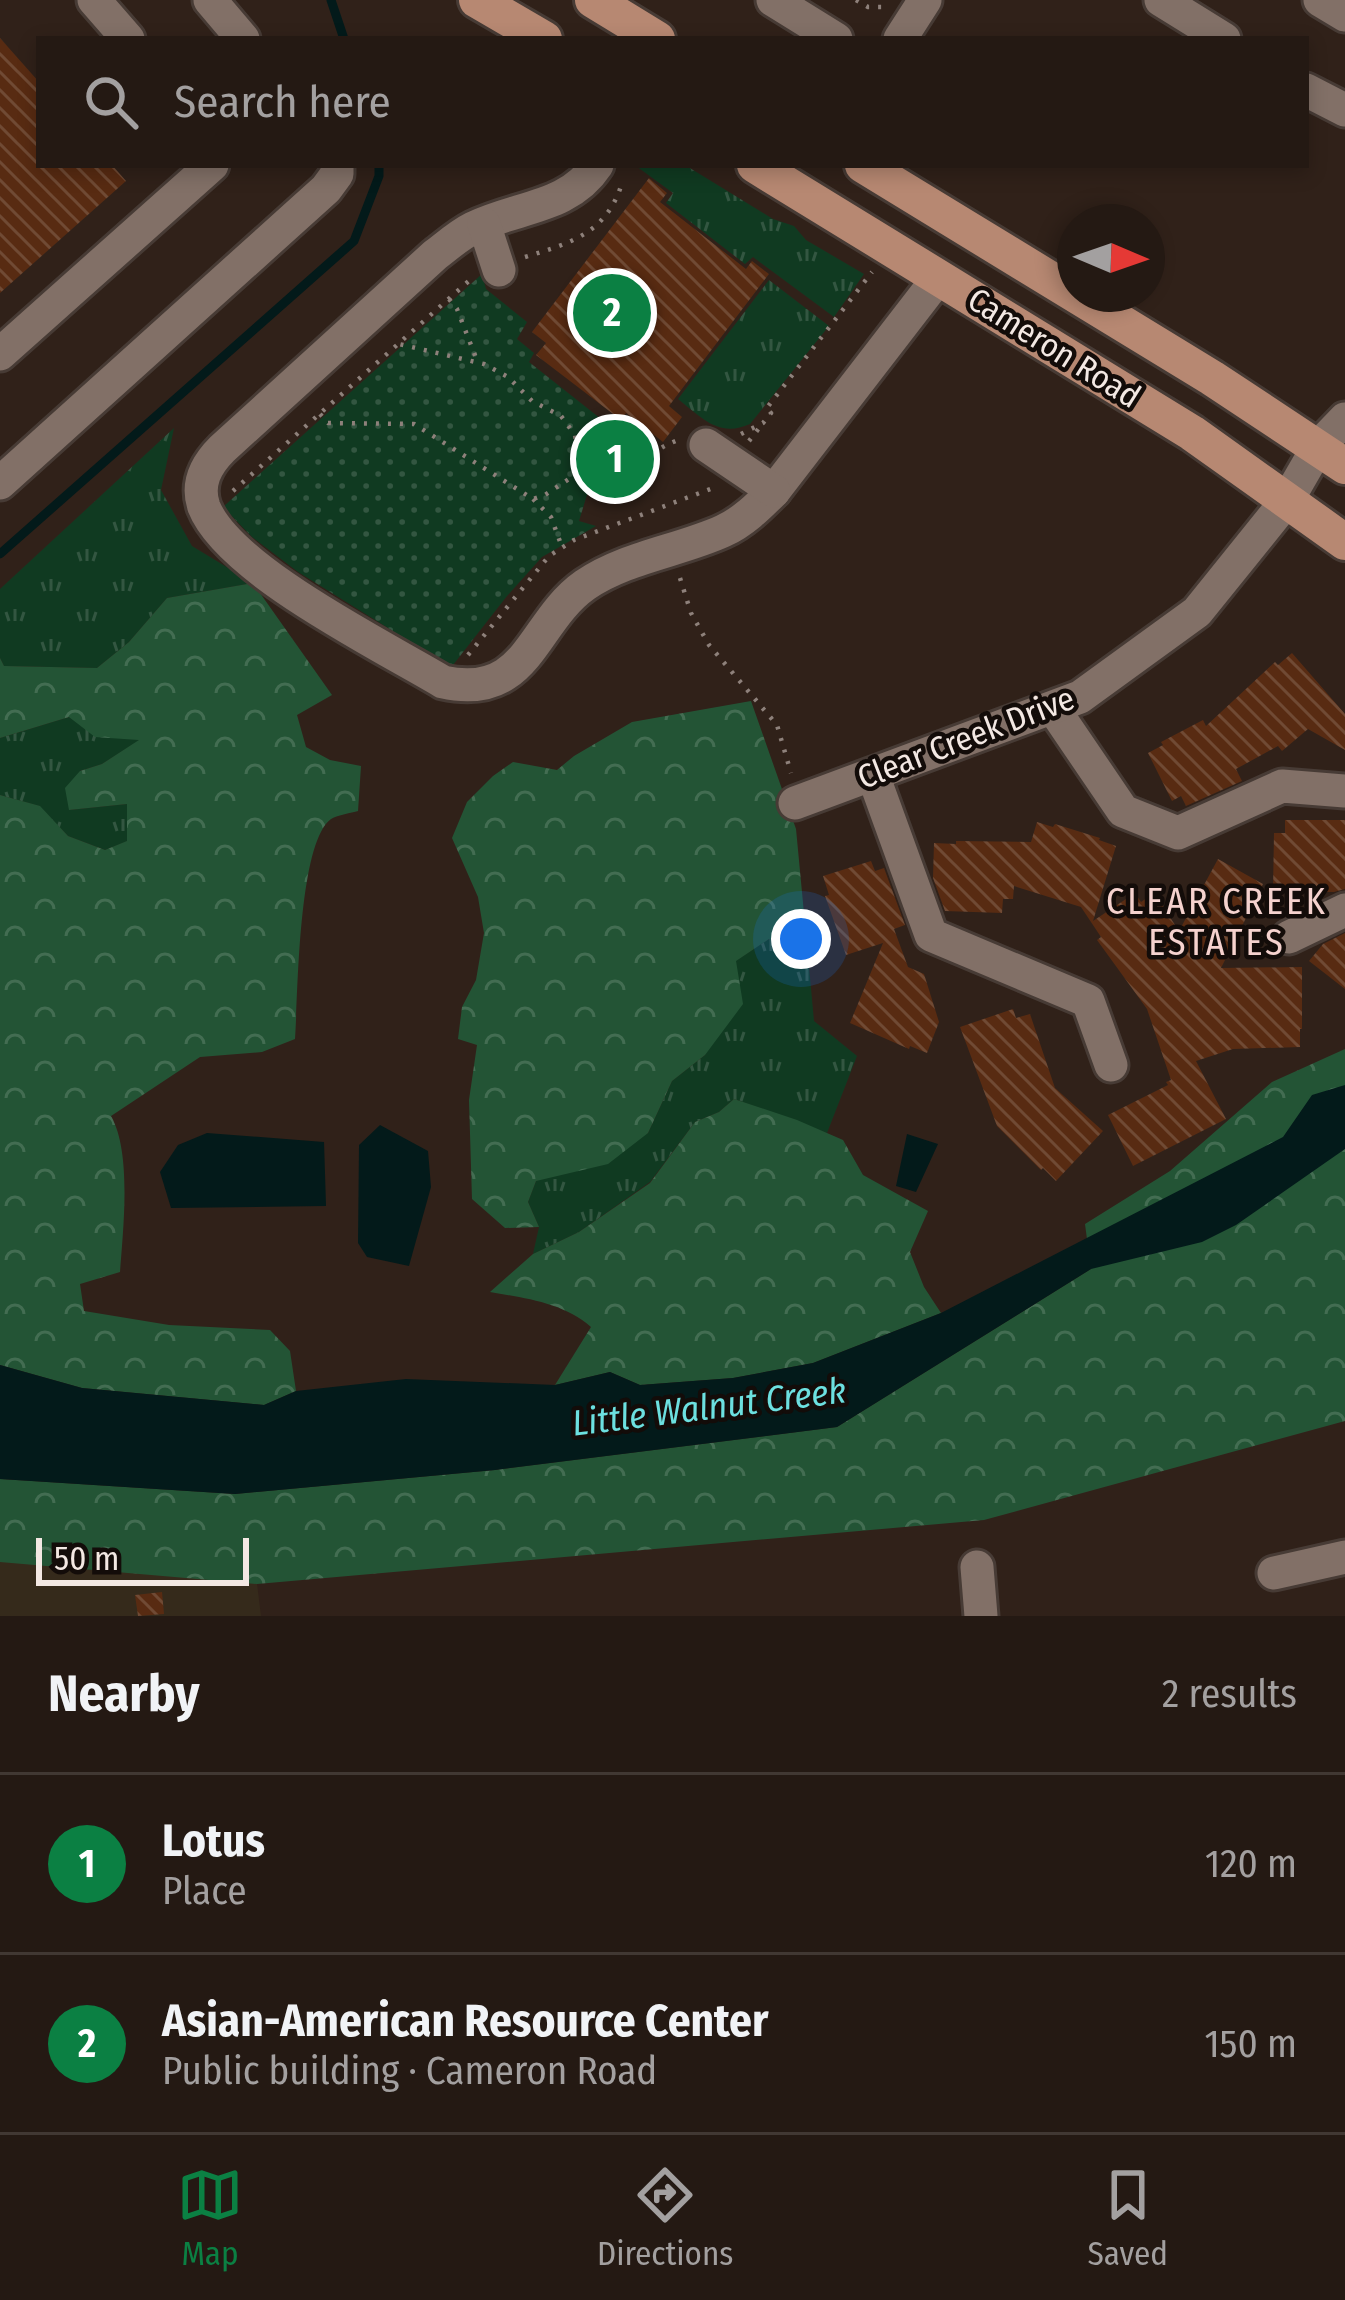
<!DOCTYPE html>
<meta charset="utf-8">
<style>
body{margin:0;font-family:"Fira Sans Condensed",sans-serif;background:#2c221c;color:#f1f3f6}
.compass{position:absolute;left:1057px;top:204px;width:108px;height:108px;border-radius:50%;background:#241913;box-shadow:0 6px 18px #0003;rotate:92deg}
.scale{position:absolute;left:36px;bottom:30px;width:213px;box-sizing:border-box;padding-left:12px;border:6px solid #f3e8e3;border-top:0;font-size:33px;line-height:42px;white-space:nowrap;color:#f3e8e3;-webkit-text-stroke:9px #130c09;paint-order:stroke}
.you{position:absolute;left:801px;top:939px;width:42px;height:42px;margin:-30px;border:9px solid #fff;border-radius:50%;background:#1a73e8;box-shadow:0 0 0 18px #1a73e833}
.badge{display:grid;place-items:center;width:78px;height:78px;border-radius:50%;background:#0b8043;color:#fff;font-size:39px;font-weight:700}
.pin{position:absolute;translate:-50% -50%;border:6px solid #fff;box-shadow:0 3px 12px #0006}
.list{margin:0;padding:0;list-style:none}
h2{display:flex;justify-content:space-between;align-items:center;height:156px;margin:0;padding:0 48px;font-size:51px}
h2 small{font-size:39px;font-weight:400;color:#a3a0a0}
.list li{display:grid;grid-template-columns:78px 1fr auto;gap:36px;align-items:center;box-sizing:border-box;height:180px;padding:0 48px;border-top:3px solid #413833}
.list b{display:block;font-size:45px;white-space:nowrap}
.list p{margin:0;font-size:39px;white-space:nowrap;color:#a3a0a0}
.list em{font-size:39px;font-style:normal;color:#a3a0a0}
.icon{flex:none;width:66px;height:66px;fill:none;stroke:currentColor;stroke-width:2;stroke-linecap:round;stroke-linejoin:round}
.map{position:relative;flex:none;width:1345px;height:1616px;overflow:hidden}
.search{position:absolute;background:#241913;box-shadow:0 6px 18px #0003;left:36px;right:36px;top:36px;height:132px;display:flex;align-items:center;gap:30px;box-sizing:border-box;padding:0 42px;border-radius:0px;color:#a3a0a0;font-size:45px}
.sheet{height:516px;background:#241913}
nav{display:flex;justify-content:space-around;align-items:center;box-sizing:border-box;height:168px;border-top:3px solid #413833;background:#241913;font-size:33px;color:#a3a0a0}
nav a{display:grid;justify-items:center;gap:6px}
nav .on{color:#0b8043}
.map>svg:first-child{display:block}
.medical{fill:#352a1b}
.grass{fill:url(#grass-tufts)}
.forest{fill:url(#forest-crowns)}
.garden{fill:url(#garden-dots)}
.water{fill:#031a1a}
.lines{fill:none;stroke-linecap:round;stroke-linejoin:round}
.stream{stroke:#031a1a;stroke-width:9}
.building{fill:url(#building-back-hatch)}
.minor-casing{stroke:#473b35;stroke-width:39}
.major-casing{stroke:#473b35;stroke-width:42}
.path{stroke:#8e817b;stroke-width:4.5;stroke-dasharray:3 9;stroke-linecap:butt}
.minor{stroke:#827067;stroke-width:33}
.major{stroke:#b78872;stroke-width:36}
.labels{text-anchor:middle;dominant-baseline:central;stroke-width:9;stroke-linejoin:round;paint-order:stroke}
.street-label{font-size:33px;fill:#f3e8e3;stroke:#130c09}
.neighbourhood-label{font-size:36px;letter-spacing:3px;fill:#f5d2ce;stroke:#130c09}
.water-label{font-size:36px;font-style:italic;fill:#6ce0e0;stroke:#130c09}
</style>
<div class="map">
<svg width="1345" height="1616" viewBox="0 0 1345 1616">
<defs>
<pattern id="grass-tufts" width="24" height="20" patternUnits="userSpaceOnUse" patternTransform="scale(3)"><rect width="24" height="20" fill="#103a21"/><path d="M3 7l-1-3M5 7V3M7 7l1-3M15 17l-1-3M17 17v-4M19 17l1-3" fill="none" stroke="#335641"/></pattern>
<pattern id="forest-crowns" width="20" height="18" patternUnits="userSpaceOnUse" patternTransform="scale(3)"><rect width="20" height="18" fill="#235435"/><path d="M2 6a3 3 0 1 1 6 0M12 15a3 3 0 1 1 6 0" fill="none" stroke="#436d52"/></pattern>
<pattern id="garden-dots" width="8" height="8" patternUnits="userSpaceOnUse" patternTransform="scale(3)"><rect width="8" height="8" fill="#103a21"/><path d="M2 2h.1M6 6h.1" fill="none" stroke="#335641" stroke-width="1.8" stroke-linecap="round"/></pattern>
<pattern id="building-back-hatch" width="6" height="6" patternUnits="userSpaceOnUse" patternTransform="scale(3)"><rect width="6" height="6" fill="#582b12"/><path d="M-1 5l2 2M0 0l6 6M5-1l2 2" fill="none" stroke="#704a34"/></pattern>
</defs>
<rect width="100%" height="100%" fill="#302119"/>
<polygon class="medical" points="0,1497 248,1510 261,1616 0,1616"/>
<g class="grass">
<polygon points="685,165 773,219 794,226 806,240 864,274 834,317 753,257 745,264 666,203 673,193 636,166"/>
<path d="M769 280 829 326 750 424C719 438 702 418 678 399Z"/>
<polygon points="174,428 161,490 192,546 253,583 167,598 129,642 97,668 4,666 0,658 0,589"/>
<polygon points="69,717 140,740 102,764 80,771 69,810 127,804 128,841 105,850 68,836 39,806 0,795 0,738"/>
<polygon points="769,939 807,945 814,1021 857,1056 827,1133 734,1099 719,1112 695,1122 650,1182 579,1232 533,1254 539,1227 528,1202 536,1181 648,1133 672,1081 705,1055 735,961"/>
</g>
<g class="forest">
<path d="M253 583 332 695 297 715 306 747 330 760 361 766 358 811C351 813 338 815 331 819 298 843 298 996 295 1039L262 1052 200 1057 111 1116C132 1153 123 1230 120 1272L80 1284 84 1311 169 1325 270 1330 290 1351 296 1391 264 1405 82 1388 0 1365V795L40 806 68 836 105 850 127 841V804L69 810 65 788 80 771 102 764 139 740 95 737 69 717 0 738V658L4 666 97 668 129 642 167 598Z"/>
<polygon points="751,701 796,829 807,945 769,939 736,961 743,1004 705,1055 672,1081 648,1133 608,1164 536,1181 528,1202 539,1227 505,1228 472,1199 469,1100 477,1045 458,1039 462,1007 476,980 484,933 478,897 452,838 467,802 493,776 513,762 557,770 574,756 632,722"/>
<polygon points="1345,1049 1345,1421 984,1520 257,1584 0,1562 0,1479 235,1494 495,1470 837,1427 1091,1269 1085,1224 1170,1171 1272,1082"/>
<path d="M734 1099 797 1120 843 1140 863 1175 928 1211 910 1252 924 1287 941 1313 813 1363 733 1378 640 1385 610 1372 555 1385 591 1327C564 1303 525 1298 490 1292L533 1254 579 1232 650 1183 695 1122 719 1112Z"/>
</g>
<path class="garden" d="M482 274 486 289 527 322 517 339 534 353 529 362 620 434C615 436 608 436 602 439 590 445 591 467 583 480L590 485 579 521 596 526 542 557 507 596 453 665 449 666 298 572 252 537 223 507Z"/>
<g class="water">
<polygon points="1345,1085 1345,1149 1236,1225 1202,1242 1091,1269 837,1427 495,1470 235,1494 0,1479 0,1365 82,1388 264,1405 296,1391 406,1379 555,1385 610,1372 640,1385 733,1378 813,1363 941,1313 1283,1137 1312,1095"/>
<polygon points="380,1125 428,1151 431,1187 409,1266 367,1257 358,1243 359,1145"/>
<polygon points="207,1133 324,1142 326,1206 171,1208 160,1172 178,1145"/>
<polygon points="907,1134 938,1144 916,1192 896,1186"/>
</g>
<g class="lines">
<g class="stream">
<polyline points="331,0 344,39"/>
<polyline points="0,554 354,241 379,176 379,165"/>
</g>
</g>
<g class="building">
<polygon points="0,38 39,82 39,165 112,165 126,181 0,293"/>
<polygon points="649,178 667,193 660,202 746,269 752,261 769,274 669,406 682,417 663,442 626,413 621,420 536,355 546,343 532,332"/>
<polygon points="1292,653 1345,714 1345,750 1308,729 1282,751 1278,746 1236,769 1242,781 1186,806 1181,796 1172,801 1148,753 1163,745 1161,742 1203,720 1206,726 1275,662 1278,665"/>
<polygon points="1285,820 1345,820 1345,889 1334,892 1273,891 1274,833 1285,833"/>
<polygon points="1037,822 1053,827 1055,824 1100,838 1099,840 1116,846 1093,921 1135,893 1141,902 1154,893 1179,931 1218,859 1263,884 1221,968 1302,967 1302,1029 1300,1029 1300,1047 1233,1049 1196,1061 1226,1119 1133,1166 1108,1115 1168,1085 1166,1082 1171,1080 1147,1009 1097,940 1101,937 1081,907 1014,886 1013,899 1003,899 1002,913 945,911 933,878 934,843 956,844 956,841 1031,842"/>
<polygon points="871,861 875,871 884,868 905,925 894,929 908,967 924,974 939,1022 927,1053 910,1046 909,1049 850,1023 883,943 846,955 825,896 829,895 823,876"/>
<polygon points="1345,933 1345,989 1309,961 1323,944"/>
<polygon points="1013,1009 1016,1018 1030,1014 1055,1088 1103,1131 1056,1181 1043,1168 1041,1170 997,1126 960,1027"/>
<polygon points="162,1592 164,1614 138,1616 135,1595"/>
</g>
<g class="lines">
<g class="minor-casing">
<g id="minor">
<polyline points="94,0 128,39"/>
<polyline points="210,0 243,39"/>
<polyline points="773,0 836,39"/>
<polyline points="1161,0 1224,39"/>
<polyline points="1320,0 1345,15"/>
<polyline points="900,39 925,0"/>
<polyline points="1306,90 1345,110"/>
<path d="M597 165C568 209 517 206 473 228 459 235 447 246 435 255L222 449C206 465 196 484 204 507 229 570 383 646 443 682 529 701 531 623 585 585 626 557 679 551 723 531 743 522 759 506 774 491L939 277"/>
<polyline points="484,224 499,270"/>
<polyline points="0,354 212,165"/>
<polyline points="706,445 774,491"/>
<polyline points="0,483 326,189 337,174 337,165"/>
<polyline points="1053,708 1123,811 1178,833 1282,786 1345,791"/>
<polyline points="873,775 931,935 1088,1001 1111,1065"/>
<polyline points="795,803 1080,697 1197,612 1288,499 1318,447 1345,419"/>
<polyline points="1289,937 1345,910"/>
<polyline points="977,1567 981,1616"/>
<polyline points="1274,1573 1345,1557"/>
</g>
</g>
<g class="major-casing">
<g id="major">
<polyline points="477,0 544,39"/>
<polyline points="593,0 657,39"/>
<polyline points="755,165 1192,433 1345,542"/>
<polyline points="863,165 1212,378 1345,466"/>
</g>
</g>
<g class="path">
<polyline points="856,0 868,7 884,7"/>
<path d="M525 257C570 243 605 234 621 186"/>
<polyline points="449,299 457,309 478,363"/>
<polyline points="320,414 328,423 414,424 533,499 545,495 572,477 579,462 575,435 561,416 532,401 508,377 484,364 399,344"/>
<polyline points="741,434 763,423 771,413 766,409 872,272"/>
<polyline points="749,441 763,423"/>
<path d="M587 473C624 505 629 480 651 456 659 448 668 444 678 440"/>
<polyline points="233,491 471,279"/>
<polyline points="533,499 551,517 562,547"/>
<polyline points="680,578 691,613 709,645 777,725 791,773"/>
<polyline points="468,655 549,556 574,540 713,488"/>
</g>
<use href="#minor" class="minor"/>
<use href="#major" class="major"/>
</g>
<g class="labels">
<g class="street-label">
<text transform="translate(1054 348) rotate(32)">Cameron Road</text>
<text transform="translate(966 738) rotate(-21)">Clear Creek Drive</text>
</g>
<g class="neighbourhood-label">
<text x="1217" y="902">CLEAR CREEK<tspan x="1217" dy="41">ESTATES</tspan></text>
</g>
<g class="water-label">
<text transform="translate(709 1407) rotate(-7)">Little Walnut Creek</text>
</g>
</g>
</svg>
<svg class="compass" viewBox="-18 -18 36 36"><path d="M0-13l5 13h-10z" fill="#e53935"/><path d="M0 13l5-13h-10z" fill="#a3a0a0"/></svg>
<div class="scale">50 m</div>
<div class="you"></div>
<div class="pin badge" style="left:615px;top:459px">1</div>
<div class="pin badge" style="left:612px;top:313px">2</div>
<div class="search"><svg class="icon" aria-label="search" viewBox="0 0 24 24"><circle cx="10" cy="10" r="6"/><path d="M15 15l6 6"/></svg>Search here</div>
</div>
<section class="sheet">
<h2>Nearby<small>2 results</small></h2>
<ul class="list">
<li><span class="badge">1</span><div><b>Lotus</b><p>Place</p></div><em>120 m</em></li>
<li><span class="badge">2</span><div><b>Asian-American Resource Center</b><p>Public building · Cameron Road</p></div><em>150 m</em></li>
</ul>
</section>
<nav>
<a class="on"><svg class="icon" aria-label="map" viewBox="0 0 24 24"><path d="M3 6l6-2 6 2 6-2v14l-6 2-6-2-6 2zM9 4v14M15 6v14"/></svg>Map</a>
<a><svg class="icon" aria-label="directions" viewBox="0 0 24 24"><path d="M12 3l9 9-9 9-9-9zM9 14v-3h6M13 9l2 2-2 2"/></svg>Directions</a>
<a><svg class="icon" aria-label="saved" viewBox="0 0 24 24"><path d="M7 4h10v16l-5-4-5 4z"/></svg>Saved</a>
</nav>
